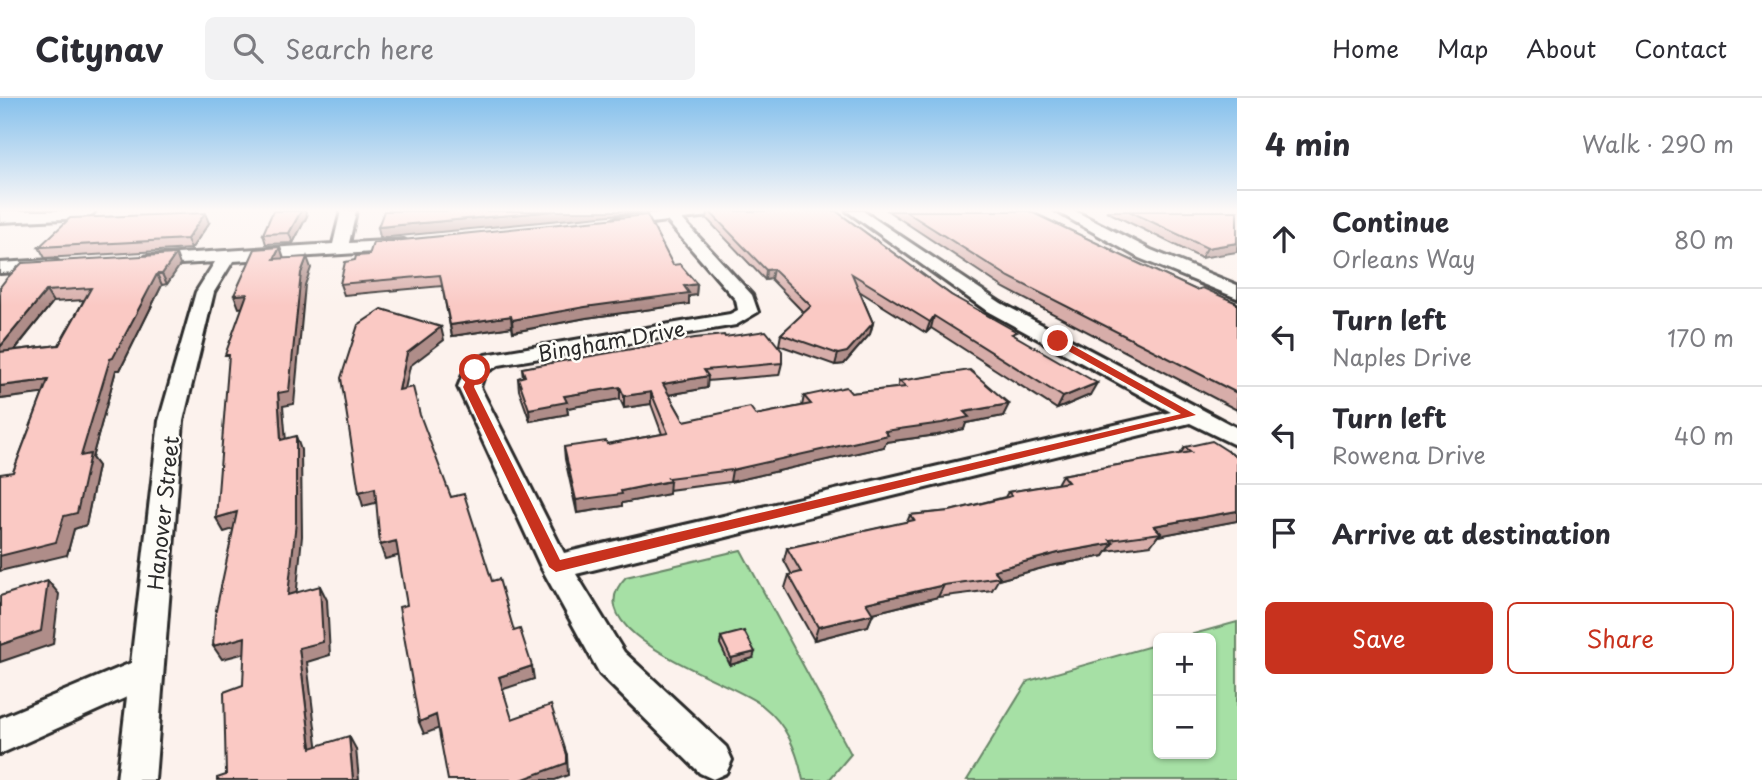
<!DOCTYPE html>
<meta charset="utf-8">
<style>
body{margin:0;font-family:"Playpen Sans",sans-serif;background:#f2f2f3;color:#2b2b33}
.controls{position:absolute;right:21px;bottom:21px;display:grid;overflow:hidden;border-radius:10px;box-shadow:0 2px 5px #0004}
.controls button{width:63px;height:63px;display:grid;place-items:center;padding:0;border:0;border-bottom:2px solid #e1e1e2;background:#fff;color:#2b2b33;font:35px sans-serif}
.stop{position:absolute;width:21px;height:21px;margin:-16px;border:5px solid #c8321e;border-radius:50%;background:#fff}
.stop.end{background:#c8321e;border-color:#fff;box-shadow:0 2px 7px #0008}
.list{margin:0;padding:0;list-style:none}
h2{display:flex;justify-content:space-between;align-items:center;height:91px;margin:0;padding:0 28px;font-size:30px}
h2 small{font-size:23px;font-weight:400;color:#7c7c81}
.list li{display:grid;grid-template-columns:46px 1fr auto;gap:21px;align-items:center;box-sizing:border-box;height:98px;padding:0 28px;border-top:2px solid #e1e1e2}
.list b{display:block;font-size:26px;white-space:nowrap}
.list p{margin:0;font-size:23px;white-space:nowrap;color:#7c7c81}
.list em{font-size:23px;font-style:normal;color:#7c7c81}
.actions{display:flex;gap:14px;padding:21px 28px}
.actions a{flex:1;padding:16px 0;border:2px solid #c8321e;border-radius:10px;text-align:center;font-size:24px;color:#c8321e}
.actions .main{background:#c8321e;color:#fff}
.icon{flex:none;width:38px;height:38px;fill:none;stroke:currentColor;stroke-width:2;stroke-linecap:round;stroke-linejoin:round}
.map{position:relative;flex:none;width:1237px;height:682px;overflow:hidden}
header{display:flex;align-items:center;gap:42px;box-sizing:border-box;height:98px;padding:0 35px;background:#fff;border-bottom:2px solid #e1e1e2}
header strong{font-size:33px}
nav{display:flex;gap:38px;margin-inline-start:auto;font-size:24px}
.search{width:490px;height:63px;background:#f2f2f3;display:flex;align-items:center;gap:18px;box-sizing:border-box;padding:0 24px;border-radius:10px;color:#7c7c81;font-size:26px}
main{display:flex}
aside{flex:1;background:#fff}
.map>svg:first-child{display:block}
.green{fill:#a6e0a5;stroke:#688668;stroke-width:2}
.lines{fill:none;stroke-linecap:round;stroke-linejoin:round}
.street-casing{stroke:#2b2b2b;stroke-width:6}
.primary-casing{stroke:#2b2b2b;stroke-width:6}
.street{fill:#fdfcf7;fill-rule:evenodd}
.primary{fill:#fdfcf7;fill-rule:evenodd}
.wall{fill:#d7ada9;stroke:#2b2b2b;stroke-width:2;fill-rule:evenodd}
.shaded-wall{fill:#af8d89;stroke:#2b2b2b;stroke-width:2}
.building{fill:#fac9c4;stroke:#2b2b2b;stroke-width:2}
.route{fill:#c8321e}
.labels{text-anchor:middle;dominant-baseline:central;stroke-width:5;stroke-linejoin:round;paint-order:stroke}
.street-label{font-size:21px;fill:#2b2b2b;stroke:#fdfcf7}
</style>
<header>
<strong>Citynav</strong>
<div class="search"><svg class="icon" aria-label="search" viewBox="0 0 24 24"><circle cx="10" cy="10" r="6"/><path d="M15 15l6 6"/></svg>Search here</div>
<nav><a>Home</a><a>Map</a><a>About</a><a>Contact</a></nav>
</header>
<main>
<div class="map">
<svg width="1237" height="682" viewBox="0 0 1237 682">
<rect width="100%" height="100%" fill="#fcf2ed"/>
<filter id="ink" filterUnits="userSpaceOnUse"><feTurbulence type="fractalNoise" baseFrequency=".0143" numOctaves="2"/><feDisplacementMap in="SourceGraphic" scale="14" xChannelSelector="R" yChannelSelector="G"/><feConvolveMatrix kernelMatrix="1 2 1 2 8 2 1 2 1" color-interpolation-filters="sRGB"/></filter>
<g filter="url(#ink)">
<g class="green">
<path d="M741 452 851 656 829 682H803C797 653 787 627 763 608 734 583 570 536 626 479Z"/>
<polygon points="1237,524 1237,682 967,682 1028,583 1158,546 1158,656 1211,656 1211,540 1179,540"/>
</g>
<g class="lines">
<g class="street-casing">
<g id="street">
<polygon points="341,113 356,113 349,145 404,142 412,147 404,152 233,163 214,194 183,323 155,682 117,682 127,599 0,656 0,620 131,565 159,323 196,194 215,164 147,168 138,163 147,158 333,146"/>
<polygon points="676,113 718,113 711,118 682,121 752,197 758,214 736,227 499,267 485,275 480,289 564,455 1171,314 987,213 847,113 863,113 1001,205 1237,330 1237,348 1190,325 576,476 624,554 726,649 732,662 726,675 713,681 700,675 600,576 541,469 458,289 467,267 485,257 730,216 738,212 736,202 667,123 618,129 610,124 618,119"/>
<polygon points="1056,113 1075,113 1151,152 1237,187 1237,200 1139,160"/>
<polygon points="51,162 57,163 60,167 57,171 0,175 0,165"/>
</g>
</g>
<g class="primary-casing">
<polygon id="primary" points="0,113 95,113 91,118 83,120 0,124"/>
</g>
<use href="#street" class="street"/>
<use href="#primary" class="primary"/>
</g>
<g class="wall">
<polygon points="708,113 836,113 951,197 1015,238 1090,297 1057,311 931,230 926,235 859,193 873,225 870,236 844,266 835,267 779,247 781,236 804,215 771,181 765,182 707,121"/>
<polygon points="888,113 1031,113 1114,154 1196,192 1237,205 1237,312 1004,190"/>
<polygon points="1106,113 1237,113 1201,160"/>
<polygon points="307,118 293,145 266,146 263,136"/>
<polygon points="209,125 191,151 45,160 39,149"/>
<polygon points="355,162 673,167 697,186 696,197 689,198 689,206 586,220 513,234 512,229 452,238 442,188 344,197 340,186"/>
<path d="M180 167 167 186 162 187 120 272H116L92 360 98 368 86 427 74 431 67 457 13 374 43 295 0 301V189ZM84 202 59 247 15 252 53 204Z"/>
<polygon points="725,239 782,265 779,277 707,283 707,290 669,297 684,323 756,317 802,308 804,298 851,295 897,290 899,283 1003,318 966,325 964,331 937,337 886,344 884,349 730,384 669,392 669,396 622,405 622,408 577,415 565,361 564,349 607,346 662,336 651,306 624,310 620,301 567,310 568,316 530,323 519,292 518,280 523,279 522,270"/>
<polygon points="1185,349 1237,359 1237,423 1158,438 1151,447 1107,453 1104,458 1050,468 998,482 992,492 938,499 873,515 868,528 814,542 785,490 789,477 792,477 784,462 787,450 907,424 910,417 950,413 1005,399 1008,394 1057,386 1062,377 1180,356"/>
<polygon points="721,539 753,560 730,567 720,546"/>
</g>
<g class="shaded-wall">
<polygon points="301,113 305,113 307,118 293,145 289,135"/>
<polygon points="554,113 640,113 640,114 380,140 378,129"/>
<polygon points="205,115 209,125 191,151 187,141"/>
<polygon points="1237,145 1237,154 1201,160 1207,150"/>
<polygon points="280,149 284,161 274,161"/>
<polygon points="176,156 180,167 167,186 162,176"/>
<polygon points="307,159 311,170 305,187 294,306 283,308 287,355 281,342 278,295 301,175"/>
<polygon points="773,171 771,181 765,182 766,172"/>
<polygon points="157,176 162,187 120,272 116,272 92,360 98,368 86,427 74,431 67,457 0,473 0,458"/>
<polygon points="697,186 696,197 689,198 689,206 586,220 513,234 512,222"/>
<polygon points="46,193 53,204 3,266 0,262 0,249"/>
<polygon points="247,196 252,208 239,210 234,197"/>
<polygon points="511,218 512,229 452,238 450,227"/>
<polygon points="934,218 931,230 926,235 930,224"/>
<polygon points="873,225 870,236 844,266 835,267 838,256"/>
<polygon points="441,229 444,242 410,268 402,305 399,292 407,255"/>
<polygon points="708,278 707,290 662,298 663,286"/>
<polygon points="48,282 56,294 0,301 0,288"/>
<polygon points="1097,285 1090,297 1057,311 1063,299"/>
<polygon points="620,289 620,301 567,310 568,316 530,323 529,311 564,298"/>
<polygon points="651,294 651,306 624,310 624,298"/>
<polygon points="1009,306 1003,318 966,325 964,331 937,337 886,344 884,349 730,384 732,372 885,333 964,314"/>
<polygon points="296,338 301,352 302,438 295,511 288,497"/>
<polygon points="670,383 669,396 622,405 622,408 577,415 576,402"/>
<polygon points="375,390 379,404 363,408 359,394"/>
<polygon points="1237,413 1237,423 1158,438 1161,435 1154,428"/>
<polygon points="237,414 244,428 224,434 216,420"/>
<polygon points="396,443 401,457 385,461 380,447"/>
<polygon points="1113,445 1104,458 1050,468 998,482 1000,479 994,472 1058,455"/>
<polygon points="48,483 59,496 53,546 0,564 0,547"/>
<polygon points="944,487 938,499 861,518 866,505"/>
<polygon points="320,488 327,502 330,557 307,564 319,662 311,650 299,550"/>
<polygon points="873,516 868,528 814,542 818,529"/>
<polygon points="245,539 253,553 222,561 213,548"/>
<polygon points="755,554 753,560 730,567 731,560"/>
<polygon points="532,568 534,581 501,592 499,579"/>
<polygon points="436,617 440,630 424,636 419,624"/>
<polygon points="349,638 356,651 359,682 353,682"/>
<polygon points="567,657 568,677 555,682 521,682"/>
</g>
<g class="building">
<polygon points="273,113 301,113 289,135 263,136"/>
<polygon points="384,113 554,113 378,129"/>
<polygon points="709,113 836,113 951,197 1017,234 1012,236 1097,285 1063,299 934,218 930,224 852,176 873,225 847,254 838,256 781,236 811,208 773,171 766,172"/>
<polygon points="905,113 1029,113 1114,153 1112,153 1196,192 1203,190 1237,205 1237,295 1009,179"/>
<polygon points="1129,113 1237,113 1237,145 1207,150"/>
<polygon points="205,115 187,141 39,149 70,120"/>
<polygon points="647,117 673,167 680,166 697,186 684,188 689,195 585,209 512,222 511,218 450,227 440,177 340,186 345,164 355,162 356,158 369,157 373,145"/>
<polygon points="280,149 274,161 307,159 301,175 289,293 278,295 281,342 296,338 296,424 288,497 320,488 323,544 299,550 311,650 349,638 353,682 217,682 217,680 226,677 224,594 243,587 245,539 213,548 215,517 237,414 216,420 229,257 225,257 247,196 234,197 255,151"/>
<polygon points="176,156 162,176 157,176 113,260 110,261 81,358 90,356 77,415 64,418 56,444 0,458 0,376 13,374 48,282 0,288 0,254 59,247 91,190 46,193 0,249 0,189 7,180 22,165"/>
<polygon points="382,211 441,229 407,255 399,292 413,289 420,317 451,399 464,396 492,483 499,481 514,533 520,531 532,568 499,579 512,621 551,607 567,657 567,665 521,682 448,682 436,617 419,624 399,509 407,507 396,443 380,447 375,390 359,394 341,280 358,227"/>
<polygon points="766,233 782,253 782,265 704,272 708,278 663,286 684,323 750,309 756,317 811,306 804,298 846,289 851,295 906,289 899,283 970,272 1009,306 964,314 969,319 942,325 885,333 888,337 732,372 668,380 670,383 621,393 622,396 576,402 564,349 606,343 607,346 668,335 651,294 624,298 620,289 564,298 567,304 529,311 518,280 525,278 522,270 695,240 724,237 725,239"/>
<polygon points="1212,343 1237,359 1237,413 1154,428 1161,435 1110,442 1113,445 1058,455 994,472 1000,479 944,487 866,505 873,516 818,529 789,477 801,474 787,450 914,422 910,417 950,413 1012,398 1008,394 1068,384 1062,377 1191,354 1185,349"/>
<polygon points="48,483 41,533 0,547 0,498"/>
<polygon points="744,533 755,554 731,560 721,539"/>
</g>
</g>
<linearGradient id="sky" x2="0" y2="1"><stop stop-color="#85c0ec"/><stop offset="0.54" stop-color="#fef9f7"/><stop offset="1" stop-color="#fef9f7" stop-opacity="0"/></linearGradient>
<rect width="1237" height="208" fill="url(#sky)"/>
<polygon class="route" points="1054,241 1061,241 1196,317 556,474 549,469 463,289 472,270 479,270 474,289 560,462 1181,316 1054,245"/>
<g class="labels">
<g class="street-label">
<text transform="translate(611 242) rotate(-10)">Bingham Drive</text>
<text transform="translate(162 415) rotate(-84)">Hanover Street</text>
</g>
</g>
</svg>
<div class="controls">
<button>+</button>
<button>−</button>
</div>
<div class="stop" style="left:475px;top:272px"></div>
<div class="stop end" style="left:1058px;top:243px"></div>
</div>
<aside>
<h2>4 min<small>Walk · 290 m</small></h2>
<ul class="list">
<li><svg class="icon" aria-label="ahead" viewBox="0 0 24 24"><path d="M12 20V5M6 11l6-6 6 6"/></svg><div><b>Continue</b><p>Orleans Way</p></div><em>80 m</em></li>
<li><svg class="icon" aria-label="left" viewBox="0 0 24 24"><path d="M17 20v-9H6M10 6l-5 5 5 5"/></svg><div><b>Turn left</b><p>Naples Drive</p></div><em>170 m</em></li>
<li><svg class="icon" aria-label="left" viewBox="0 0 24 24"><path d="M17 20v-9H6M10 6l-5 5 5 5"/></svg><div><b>Turn left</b><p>Rowena Drive</p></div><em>40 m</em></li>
<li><svg class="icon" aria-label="arrive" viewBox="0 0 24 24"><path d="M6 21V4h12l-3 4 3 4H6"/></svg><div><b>Arrive at destination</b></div></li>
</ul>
<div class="actions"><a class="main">Save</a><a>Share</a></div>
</aside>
</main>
